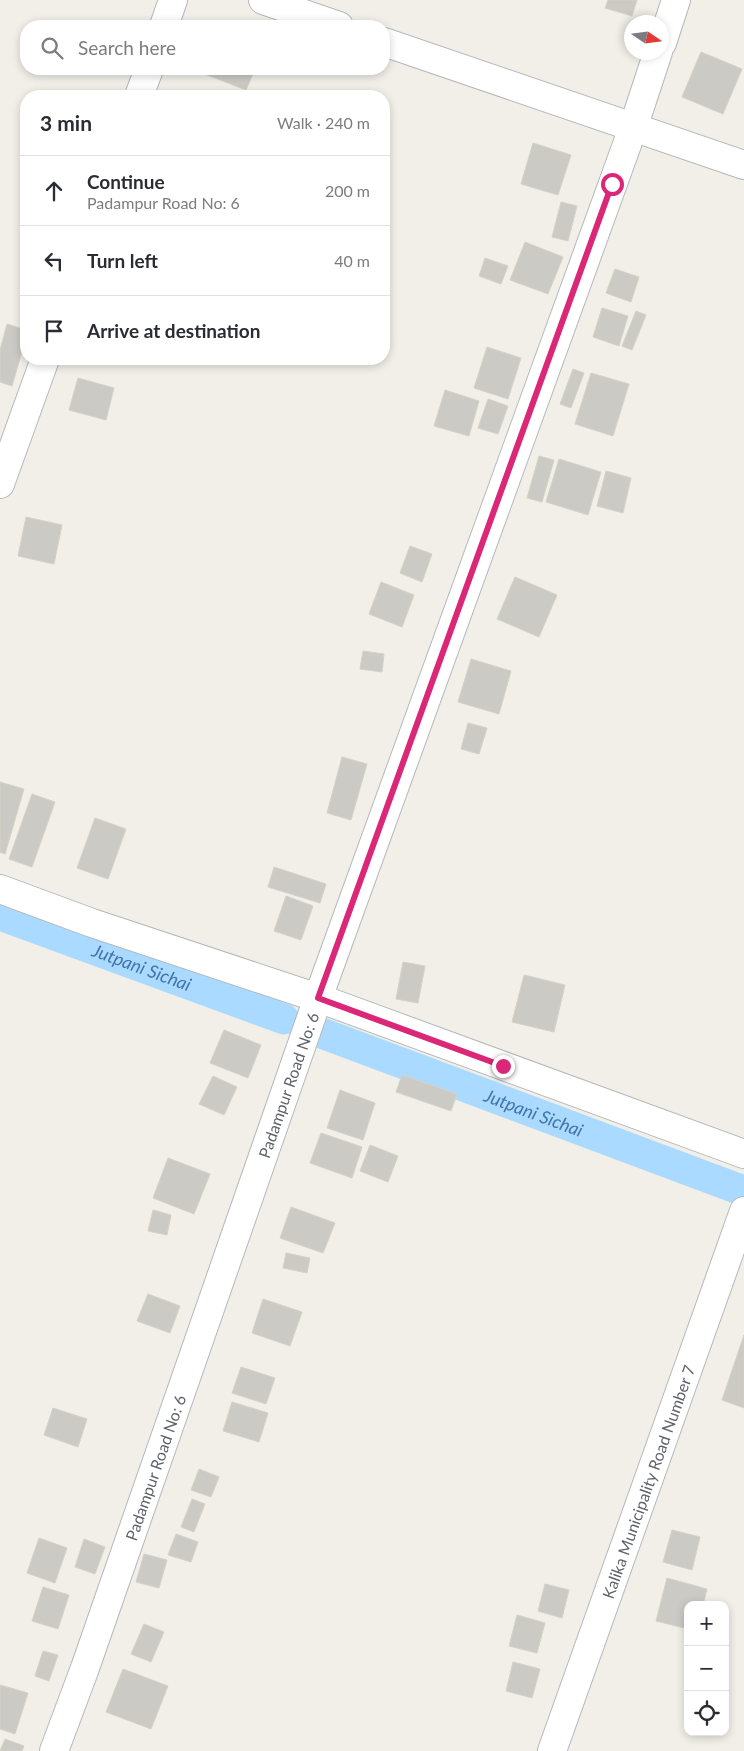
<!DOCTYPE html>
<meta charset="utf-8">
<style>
body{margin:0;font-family:Lato,sans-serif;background:#f2f2f3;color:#2b2b33}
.controls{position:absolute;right:15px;bottom:15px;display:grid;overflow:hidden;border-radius:10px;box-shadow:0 2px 8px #0003}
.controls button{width:45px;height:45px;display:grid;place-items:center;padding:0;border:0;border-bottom:1px solid #e1e1e2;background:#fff;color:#2b2b33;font:25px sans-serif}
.compass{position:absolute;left:624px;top:15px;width:45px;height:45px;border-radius:50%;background:#fff;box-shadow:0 2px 8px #0003;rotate:103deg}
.stop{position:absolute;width:15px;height:15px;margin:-11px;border:4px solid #db2777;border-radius:50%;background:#fff}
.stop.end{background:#db2777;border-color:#fff;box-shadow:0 1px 5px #0008}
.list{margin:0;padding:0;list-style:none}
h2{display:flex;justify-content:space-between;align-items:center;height:65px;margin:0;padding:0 20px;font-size:21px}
h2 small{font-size:16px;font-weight:400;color:#7c7c81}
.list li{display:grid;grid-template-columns:32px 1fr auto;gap:15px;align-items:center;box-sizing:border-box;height:70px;padding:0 20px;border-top:1px solid #e1e1e2}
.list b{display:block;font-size:19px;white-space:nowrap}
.list p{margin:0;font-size:16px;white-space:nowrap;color:#7c7c81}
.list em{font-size:16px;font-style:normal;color:#7c7c81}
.icon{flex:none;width:28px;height:28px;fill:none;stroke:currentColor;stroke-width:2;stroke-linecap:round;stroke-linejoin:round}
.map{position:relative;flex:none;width:744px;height:1751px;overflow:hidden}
.search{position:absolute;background:#fff;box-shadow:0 2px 8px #0003;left:20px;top:20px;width:370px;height:55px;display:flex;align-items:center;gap:12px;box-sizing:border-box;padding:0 18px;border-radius:20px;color:#7c7c81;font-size:19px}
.panel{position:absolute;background:#fff;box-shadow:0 2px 8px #0003;left:20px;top:90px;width:370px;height:275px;border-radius:20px}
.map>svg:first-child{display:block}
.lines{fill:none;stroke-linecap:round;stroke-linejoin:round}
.canal{stroke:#aadaff;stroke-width:31}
.building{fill:#cccac5;stroke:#d6d1c6}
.minor-casing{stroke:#b5b8bc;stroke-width:30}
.minor{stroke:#fff;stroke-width:28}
.route{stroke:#db2777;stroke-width:6}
.labels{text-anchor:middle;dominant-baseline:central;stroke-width:4;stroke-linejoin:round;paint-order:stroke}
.street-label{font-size:16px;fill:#5f6368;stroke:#fff}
.water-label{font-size:18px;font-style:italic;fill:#4174aa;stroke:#fff}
</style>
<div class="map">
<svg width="744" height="1751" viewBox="0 0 744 1751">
<rect width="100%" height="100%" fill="#f1efe8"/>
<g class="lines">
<g class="canal">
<path id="s1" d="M0 915 284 1019"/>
<path id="s2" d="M324 1034 744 1191"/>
</g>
</g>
<g class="building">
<polygon points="608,0 637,0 632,16 605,8"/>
<polygon points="701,52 742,69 723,114 682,97"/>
<polygon points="192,69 255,69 246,90"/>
<polygon points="533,143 571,155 558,195 521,184"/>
<polygon points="561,202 577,206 568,241 552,237"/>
<polygon points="525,242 563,257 548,294 510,280"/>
<polygon points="485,258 508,266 501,284 479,276"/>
<polygon points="615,269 639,277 631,302 606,293"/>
<polygon points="602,308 628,316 619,346 593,337"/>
<polygon points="636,311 646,315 632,350 622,346"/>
<polygon points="7,324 26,330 26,338 12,386 0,382 0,350"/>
<polygon points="487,347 521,358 508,399 474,388"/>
<polygon points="573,369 584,373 571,408 560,404"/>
<polygon points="591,373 629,384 613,436 575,424"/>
<polygon points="78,378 114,388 106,420 69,410"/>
<polygon points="445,390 479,401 469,436 434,426"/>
<polygon points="488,399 508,406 498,434 478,428"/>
<polygon points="539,456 554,460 542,502 527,498"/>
<polygon points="559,459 601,472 588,515 546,502"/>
<polygon points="606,471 631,478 623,513 597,506"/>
<polygon points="26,517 62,525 54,564 18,556"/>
<polygon points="410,546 432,554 422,582 400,573"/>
<polygon points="515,577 557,595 539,637 497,619"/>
<polygon points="381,582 414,595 402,627 369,614"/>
<polygon points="363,651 384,654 382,672 360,669"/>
<polygon points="471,659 511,671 499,714 458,702"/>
<polygon points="468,723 487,728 479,754 461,749"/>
<polygon points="342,757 367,764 351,820 327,813"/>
<polygon points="0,782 24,789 5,854 0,852"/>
<polygon points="32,794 55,802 32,867 9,859"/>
<polygon points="95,818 126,829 108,879 77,868"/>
<polygon points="274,867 326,884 320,903 268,887"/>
<polygon points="286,896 313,906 301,940 274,931"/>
<polygon points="403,962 425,966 418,1003 396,999"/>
<polygon points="524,975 565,985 554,1032 512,1022"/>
<polygon points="224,1030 261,1045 248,1078 210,1063"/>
<polygon points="402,1075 457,1094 451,1111 396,1092"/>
<polygon points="213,1076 237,1087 224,1115 199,1104"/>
<polygon points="340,1090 375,1103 363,1140 327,1128"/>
<polygon points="321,1133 362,1147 352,1178 310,1163"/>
<polygon points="370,1145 398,1156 388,1182 360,1171"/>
<polygon points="168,1158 210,1174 194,1214 153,1198"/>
<polygon points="291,1207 335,1223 323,1253 280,1238"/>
<polygon points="153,1210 171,1215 167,1235 148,1231"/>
<polygon points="286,1253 310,1258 307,1273 283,1268"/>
<polygon points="148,1294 180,1306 170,1333 137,1321"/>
<polygon points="263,1299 302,1312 290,1346 252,1333"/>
<polygon points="744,1335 744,1408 722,1400"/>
<polygon points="241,1367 275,1378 266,1404 232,1393"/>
<polygon points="232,1402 268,1413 259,1442 223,1431"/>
<polygon points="53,1408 87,1419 78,1447 44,1435"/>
<polygon points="199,1469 219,1477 211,1497 191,1490"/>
<polygon points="192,1499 205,1504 194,1532 181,1527"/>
<polygon points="672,1530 700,1537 692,1570 663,1562"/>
<polygon points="176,1534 198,1542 191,1562 168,1555"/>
<polygon points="39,1538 67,1548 55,1583 27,1573"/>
<polygon points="84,1539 105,1547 95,1574 75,1567"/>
<polygon points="144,1554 167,1560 159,1588 136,1582"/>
<polygon points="667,1578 707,1589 703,1605 688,1605 688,1629 656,1621"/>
<polygon points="545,1584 569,1590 562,1618 538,1611"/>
<polygon points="43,1587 69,1595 58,1629 32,1621"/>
<polygon points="517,1615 545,1623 537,1653 509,1646"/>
<polygon points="144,1624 164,1632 151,1662 131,1654"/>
<polygon points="43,1651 58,1655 49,1681 35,1676"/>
<polygon points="513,1662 540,1669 532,1698 506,1691"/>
<polygon points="123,1669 168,1686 151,1729 106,1712"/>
<polygon points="0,1685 28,1693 15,1734 0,1729"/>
<polygon points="5,1739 24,1746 22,1751 0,1751"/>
</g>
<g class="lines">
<g class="minor-casing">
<g id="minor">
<polyline points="263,0 339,26"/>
<polyline points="164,26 173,0"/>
<polyline points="384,42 744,165"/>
<polyline points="662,43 676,0"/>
<polyline points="139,96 149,69"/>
<polyline points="0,484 45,359"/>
<polyline points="0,889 92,923 318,998 744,1154"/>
<path id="s3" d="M54 1751 85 1668 318 998 633 128 658 52"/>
<path id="s4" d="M552 1751 744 1211"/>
</g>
</g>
<use href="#minor" class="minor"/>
</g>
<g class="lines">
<polyline class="route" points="503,1066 318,998 612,184"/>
</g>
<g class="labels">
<g class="street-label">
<text stroke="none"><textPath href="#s3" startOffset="706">Padampur Road No: 6</textPath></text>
<text stroke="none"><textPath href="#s3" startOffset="301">Padampur Road No: 6</textPath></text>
<text stroke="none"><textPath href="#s4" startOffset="286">Kalika Municipality Road Number 7</textPath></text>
</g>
<g class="water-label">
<text stroke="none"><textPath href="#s1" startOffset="151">Jutpani Sichai</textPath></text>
<text stroke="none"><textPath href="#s2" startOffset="224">Jutpani Sichai</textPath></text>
</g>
</g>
</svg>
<div class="controls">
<button>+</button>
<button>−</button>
<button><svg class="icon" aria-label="locate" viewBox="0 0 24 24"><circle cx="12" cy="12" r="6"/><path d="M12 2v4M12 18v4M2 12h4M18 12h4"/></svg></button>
</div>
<svg class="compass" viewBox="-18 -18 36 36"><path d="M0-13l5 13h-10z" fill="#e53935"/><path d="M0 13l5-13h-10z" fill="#7c7c81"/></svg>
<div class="stop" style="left:612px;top:184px"></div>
<div class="stop end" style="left:503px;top:1066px"></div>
<div class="search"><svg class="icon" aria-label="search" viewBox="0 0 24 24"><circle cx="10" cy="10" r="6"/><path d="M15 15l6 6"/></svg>Search here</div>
<section class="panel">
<h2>3 min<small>Walk · 240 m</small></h2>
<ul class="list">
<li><svg class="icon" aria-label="ahead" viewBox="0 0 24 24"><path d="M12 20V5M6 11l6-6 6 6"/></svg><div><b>Continue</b><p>Padampur Road No: 6</p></div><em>200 m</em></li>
<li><svg class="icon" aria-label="left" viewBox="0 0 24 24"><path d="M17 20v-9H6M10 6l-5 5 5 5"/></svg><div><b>Turn left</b></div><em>40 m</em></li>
<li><svg class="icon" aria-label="arrive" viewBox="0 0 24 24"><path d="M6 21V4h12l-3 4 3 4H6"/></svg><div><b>Arrive at destination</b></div></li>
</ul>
</section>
</div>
